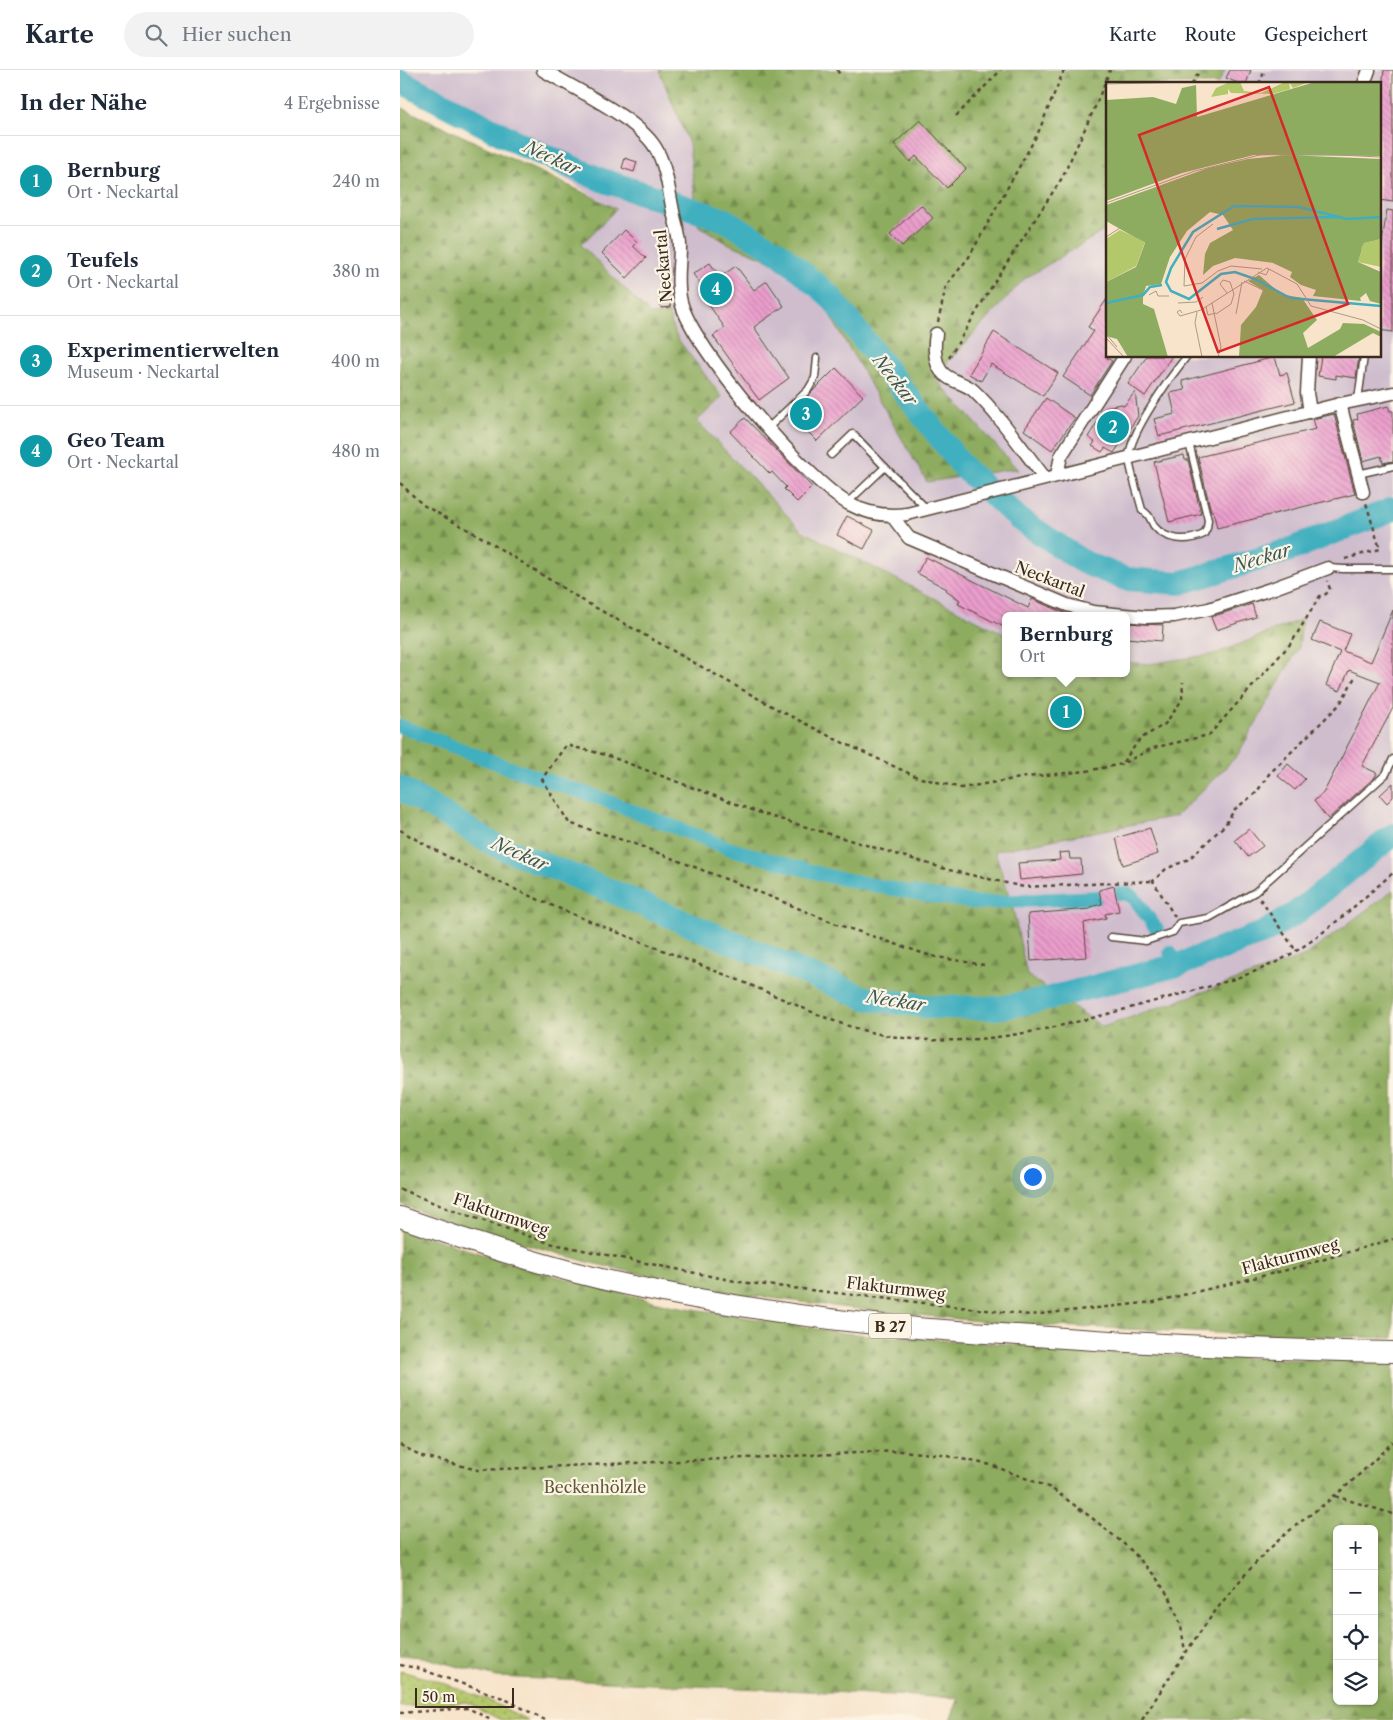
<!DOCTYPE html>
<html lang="de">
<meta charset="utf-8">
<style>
body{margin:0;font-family:"Libre Caslon Text",serif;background:#f2f2f3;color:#1f2937}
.controls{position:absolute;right:15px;bottom:15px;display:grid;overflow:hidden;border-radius:8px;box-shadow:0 1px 4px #0004}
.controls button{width:45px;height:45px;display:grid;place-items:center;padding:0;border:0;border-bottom:1px solid #e0e1e3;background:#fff;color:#1f2937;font:25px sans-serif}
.scale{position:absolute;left:15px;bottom:12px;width:99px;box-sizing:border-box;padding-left:5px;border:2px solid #3b2a1e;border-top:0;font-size:14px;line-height:18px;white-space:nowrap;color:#3b2a1e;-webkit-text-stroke:4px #fcf5e5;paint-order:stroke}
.you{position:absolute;left:632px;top:1106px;width:18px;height:18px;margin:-12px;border:4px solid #fff;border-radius:50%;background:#1a73e8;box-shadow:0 0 0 8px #1a73e833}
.badge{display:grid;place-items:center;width:32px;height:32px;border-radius:50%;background:#0f766e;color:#fff;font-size:16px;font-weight:700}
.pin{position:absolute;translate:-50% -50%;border:2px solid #fff;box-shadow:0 1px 5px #0006}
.popup{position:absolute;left:602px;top:542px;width:128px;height:65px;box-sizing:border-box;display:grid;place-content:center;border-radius:8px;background:#fff;filter:drop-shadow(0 1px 4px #0005);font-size:16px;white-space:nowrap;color:#747a83}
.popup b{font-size:19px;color:#1f2937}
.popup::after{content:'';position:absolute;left:50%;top:100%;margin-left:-10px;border:10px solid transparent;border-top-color:#fff}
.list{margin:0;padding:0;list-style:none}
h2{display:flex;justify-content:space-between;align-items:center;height:65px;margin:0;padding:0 20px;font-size:21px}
h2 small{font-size:16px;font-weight:400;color:#747a83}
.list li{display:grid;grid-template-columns:32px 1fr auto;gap:15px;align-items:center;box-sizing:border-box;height:90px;padding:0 20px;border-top:1px solid #e0e1e3}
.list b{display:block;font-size:19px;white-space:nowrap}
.list p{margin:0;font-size:16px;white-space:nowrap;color:#747a83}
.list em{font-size:16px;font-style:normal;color:#747a83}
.icon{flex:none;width:28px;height:28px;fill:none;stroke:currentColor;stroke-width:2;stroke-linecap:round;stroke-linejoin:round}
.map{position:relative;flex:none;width:993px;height:1650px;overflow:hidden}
header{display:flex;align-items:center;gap:30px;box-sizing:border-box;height:70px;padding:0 25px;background:#fff;border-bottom:1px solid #e0e1e3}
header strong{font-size:24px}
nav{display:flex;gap:28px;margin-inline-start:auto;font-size:18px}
.search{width:350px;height:45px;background:#f2f2f3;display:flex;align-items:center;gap:12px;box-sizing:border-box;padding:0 18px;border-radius:28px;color:#747a83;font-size:19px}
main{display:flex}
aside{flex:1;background:#fff}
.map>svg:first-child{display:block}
.industrial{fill:#cfbdce}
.grass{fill:url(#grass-dots);stroke:#777844}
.forest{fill:url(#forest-firs);stroke:#646b3e;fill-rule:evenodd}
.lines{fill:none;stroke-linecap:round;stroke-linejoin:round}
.canal{stroke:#41afbf;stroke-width:14}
.river{stroke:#41afbf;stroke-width:24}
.building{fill:url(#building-back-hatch)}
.lane-casing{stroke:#574638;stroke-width:9}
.street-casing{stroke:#574638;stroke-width:15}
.primary-casing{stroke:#574638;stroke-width:22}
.path{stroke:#574638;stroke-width:2.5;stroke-dasharray:4 4;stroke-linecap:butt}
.lane{stroke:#fff;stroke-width:6}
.street{stroke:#fff;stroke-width:12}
.primary{stroke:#fff;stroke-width:20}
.labels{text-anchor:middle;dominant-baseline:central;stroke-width:4.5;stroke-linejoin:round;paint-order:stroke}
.shield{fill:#fcf5e5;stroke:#75675a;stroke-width:1}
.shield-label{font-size:15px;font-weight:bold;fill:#3b2a1e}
.street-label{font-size:16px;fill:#3b2a1e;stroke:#fcf5e5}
.park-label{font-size:16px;fill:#5f5935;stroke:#fcf5e5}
.water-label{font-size:18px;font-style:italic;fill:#3d5956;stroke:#fcf5e5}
.inset-river{fill:none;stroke:#41afbf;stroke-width:2.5}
.inset-road{fill:none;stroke:#ac9a86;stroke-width:1}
.view{fill:#d62828;fill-opacity:0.15;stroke:#d62828;stroke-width:2.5}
.inset-edge{fill:none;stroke:#3b2a1e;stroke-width:2.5}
</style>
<header>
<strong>Karte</strong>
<div class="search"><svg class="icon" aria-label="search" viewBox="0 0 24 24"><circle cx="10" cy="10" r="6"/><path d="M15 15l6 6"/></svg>Hier suchen</div>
<nav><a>Karte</a><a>Route</a><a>Gespeichert</a></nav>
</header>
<main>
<aside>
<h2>In der Nähe<small>4 Ergebnisse</small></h2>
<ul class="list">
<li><span class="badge" style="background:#0f9aa8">1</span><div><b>Bernburg</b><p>Ort · Neckartal</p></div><em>240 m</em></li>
<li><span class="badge" style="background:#0f9aa8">2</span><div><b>Teufels</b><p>Ort · Neckartal</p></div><em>380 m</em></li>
<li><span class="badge" style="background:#0f9aa8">3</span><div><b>Experimentierwelten</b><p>Museum · Neckartal</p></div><em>400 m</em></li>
<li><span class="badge" style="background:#0f9aa8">4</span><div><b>Geo Team</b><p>Ort · Neckartal</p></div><em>480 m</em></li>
</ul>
</aside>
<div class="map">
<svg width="993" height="1650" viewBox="0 0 993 1650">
<defs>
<pattern id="grass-dots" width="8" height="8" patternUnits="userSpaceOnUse" patternTransform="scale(1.25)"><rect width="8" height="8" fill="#b3c76b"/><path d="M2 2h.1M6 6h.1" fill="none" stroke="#93a257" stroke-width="1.8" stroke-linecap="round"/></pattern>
<pattern id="forest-firs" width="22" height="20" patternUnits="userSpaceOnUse" patternTransform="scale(1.25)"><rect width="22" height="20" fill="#8eac5f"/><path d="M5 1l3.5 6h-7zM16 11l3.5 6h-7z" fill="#758c4e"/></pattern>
<pattern id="building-back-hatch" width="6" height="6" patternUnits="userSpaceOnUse" patternTransform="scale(1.25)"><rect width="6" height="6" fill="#eb9ecd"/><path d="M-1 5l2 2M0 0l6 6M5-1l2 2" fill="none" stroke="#c081a6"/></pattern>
</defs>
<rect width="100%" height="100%" fill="#fcf5e5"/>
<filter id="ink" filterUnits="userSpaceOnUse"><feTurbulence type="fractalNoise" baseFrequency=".02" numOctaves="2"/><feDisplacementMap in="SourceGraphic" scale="10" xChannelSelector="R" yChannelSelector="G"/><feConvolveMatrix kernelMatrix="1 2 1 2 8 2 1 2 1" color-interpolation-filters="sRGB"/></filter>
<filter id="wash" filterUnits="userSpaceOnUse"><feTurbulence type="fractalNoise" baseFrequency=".0096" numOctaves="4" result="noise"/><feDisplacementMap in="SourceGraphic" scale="20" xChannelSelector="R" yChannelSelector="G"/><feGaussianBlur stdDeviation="1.12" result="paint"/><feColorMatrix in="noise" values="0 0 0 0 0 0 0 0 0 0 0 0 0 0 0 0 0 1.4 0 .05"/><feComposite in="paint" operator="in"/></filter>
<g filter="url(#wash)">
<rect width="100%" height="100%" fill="#f7e4cb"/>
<polygon class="industrial" points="0,0 259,0 289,74 298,155 327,173 369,190 423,233 527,412 612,399 617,400 534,307 624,209 707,159 707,286 979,286 979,14 818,14 825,0 993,0 993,820 905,886 703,957 627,905 613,839 595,780 776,746 902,549 815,584 748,594 726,592 726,546 606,546 606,565 402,461 296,351 321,327 280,272 273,259 269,243 251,245 181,175 215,139 32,29 0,6"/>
<polygon class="grass" points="0,1601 35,1610 86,1629 127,1650 101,1650 66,1632 0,1637"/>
<g class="forest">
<polygon points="259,0 825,0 818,14 707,14 707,159 624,209 534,307 618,400 612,399 527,412 423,233 369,190 327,173 298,155 289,74"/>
<polygon points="0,37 189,125 216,139 181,175 251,245 269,243 273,259 280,272 322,327 297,351 402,461 606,565 606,603 726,603 726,592 748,594 815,584 902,549 899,577 837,686 776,746 595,781 613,839 627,905 703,957 905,886 993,820 993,1268 863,1265 609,1254 448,1238 317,1221 191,1193 51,1152 0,1134"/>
<path d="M0 1158 132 1200 269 1235 443 1263 799 1287 993 1292V1650H550L559 1628 97 1607 23 1587 0 1585ZM937 1459H974V1631H937Z"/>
</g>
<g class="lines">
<g class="canal">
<polyline points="0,656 107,697 202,729 331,779 428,806 524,825 579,833 699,827"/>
<polyline points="717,824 728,824 735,829 758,861"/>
<polyline points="770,882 778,895"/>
</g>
<g class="river">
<polyline points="0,11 130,79 202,110 325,150 378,182 430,226 562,396 619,449 683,492 726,509 780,513 889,480 993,439"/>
<polyline points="0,718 95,775 206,819 465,928 531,937 597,938 638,931 778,895 863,863 896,843 993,765"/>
</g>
</g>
<g id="blocks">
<g class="building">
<polygon points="830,0 851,0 846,14 840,14 826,8"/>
<polygon points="984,0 993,0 993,132 979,130 979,44"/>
<polygon points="520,50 566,99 547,118 516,86 510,92 494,74"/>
<polygon points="225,88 237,92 234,102 222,98"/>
<polygon points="521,135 533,148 502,176 490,164"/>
<polygon points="987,140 993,141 993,262 979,260 979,191"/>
<polygon points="224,160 237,172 233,176 246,188 227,208 202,183"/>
<polygon points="310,193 320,207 336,196 354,220 367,211 384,236 354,257 389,308 359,330 313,266 325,258 304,228 308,225 293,204"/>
<polygon points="269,224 271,237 261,238 259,225"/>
<polygon points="707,229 707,288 712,291 690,325 663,307 694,261 688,257"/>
<polygon points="594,262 658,303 643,326 591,294 581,311 569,304"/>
<polygon points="747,286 772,286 745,326 728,314"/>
<polygon points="921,286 959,286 956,308 936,305 936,309 918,306"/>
<polygon points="875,287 880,305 887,303 895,332 759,366 754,349 775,344 770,323 785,320 782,311"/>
<polygon points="436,298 463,326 417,371 390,344"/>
<polygon points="735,322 738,346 714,383 705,378 702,382 692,376 695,372 688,367 707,337 721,334 724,336"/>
<polygon points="646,328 675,348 652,380 624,360"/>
<polygon points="988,336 990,341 993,341 993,391 983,393 981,386 963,391 953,350 958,349 957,344"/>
<polygon points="934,344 955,424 817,458 813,441 811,441 798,387 916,359 913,349"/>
<polygon points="345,348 412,417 397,432 384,419 386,417 372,402 370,404 330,362"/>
<polygon points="784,385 785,390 788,390 801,444 769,452 754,392"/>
<polygon points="447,446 474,460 464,479 437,465"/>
<polygon points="526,487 628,538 632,529 671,546 606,546 606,558 558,534 560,530 546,520 547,519 517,503"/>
<polygon points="852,534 856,547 816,560 811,547"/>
<polygon points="993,540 993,638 962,696 977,703 975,707 928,749 914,731 924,722 980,612 949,600 940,621 926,615 940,582 912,570 920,552 950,564 943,581 971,592"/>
<polygon points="726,553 763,555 762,571 726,568"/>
<polygon points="888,694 905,709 895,720 878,706"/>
<polygon points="993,713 993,727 987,733 980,725"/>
<polygon points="750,758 758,784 723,795 716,768"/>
<polygon points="849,759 863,776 848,787 835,770"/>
<polygon points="669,782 670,789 681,789 682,804 620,810 618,793 660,790 659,783"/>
<polygon points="714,816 719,841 705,844 706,848 684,853 687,887 631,891 628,844 690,839 690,837 702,834 699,820"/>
</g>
</g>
</g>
<g filter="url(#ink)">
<use href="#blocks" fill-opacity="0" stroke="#574638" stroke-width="1"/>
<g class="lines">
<g class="lane-casing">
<g id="lane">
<path d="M787 286C771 306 730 362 729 387 729 398 739 427 742 440 751 446 749 448 754 456 766 471 788 472 804 464L807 458 808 450 789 373"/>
<polyline points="958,330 964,286"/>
<polyline points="368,358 408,320 415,308 417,288"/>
<polyline points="431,385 453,364 485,397"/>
<polyline points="958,404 993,396"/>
<polyline points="447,433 485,397 527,439"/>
<polyline points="928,498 943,499 993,499"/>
<polyline points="711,867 746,871 773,862 779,853 809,848 855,822 986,704 993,689"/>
</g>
</g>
<g class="street-casing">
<g id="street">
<path d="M143 0C173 18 237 48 255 77 267 96 269 124 274 146 276 155 280 166 280 176 280 195 276 213 281 232 293 279 406 410 449 434 468 444 486 447 507 444L940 334 993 323"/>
<polyline points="964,14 969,0"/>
<path d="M536 264C534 275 534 291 541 301 549 312 565 312 574 321 601 347 622 379 645 408"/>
<polyline points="909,286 907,323 910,342"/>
<polyline points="940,334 963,422"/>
<polyline points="657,405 661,386 725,286"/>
<polyline points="492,446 509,468 667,535 693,542 746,547 774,546 809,539 874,518 928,498"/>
</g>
</g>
<g class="primary-casing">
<path id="primary" d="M0 1147C74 1173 151 1199 228 1215 323 1235 422 1250 518 1258 562 1262 606 1264 649 1267 764 1275 878 1280 993 1282"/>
</g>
<g class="path">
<polyline points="437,0 441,6"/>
<polyline points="792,14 800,0"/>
<polyline points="859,14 865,0"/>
<polyline points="556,46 601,0"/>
<polyline points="538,252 546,216 569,187 638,63 664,0"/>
<polyline points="549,288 595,211 662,108 695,37 710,0"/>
<polyline points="0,413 23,435 83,468 182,530 377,639 435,669 517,707 561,718 626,707 687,701 722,694 753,678 809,665 892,572 920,526 926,524 930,519 927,511"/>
<polyline points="945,489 980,479 966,433"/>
<polyline points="723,692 740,669 765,654 782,630 783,612"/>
<path d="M0 760C87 812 181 848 275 885 307 898 340 910 371 924 402 937 433 953 466 961 566 986 663 956 759 930 803 918 857 906 896 881 930 860 962 829 993 803"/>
<polyline points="860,829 896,881"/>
<polyline points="775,847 753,811 766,799 789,789 825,755 835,739 856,723 869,704 940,634 955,607"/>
<polyline points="584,895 531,886 439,855 354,820 235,774 169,753 142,709 166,675 206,685 363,744 549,800 624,817 753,811"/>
<polyline points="0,1119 49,1139 149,1173 241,1192 340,1212 630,1245 754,1232 891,1199 993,1169"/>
<polyline points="0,1375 22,1386 78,1400 501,1381 542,1385 591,1395 651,1418 692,1448 729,1478 755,1506 771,1530 781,1556 785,1582"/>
<polyline points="935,1426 993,1444"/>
<polyline points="0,1595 17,1598 103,1628 145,1650"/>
<polyline points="0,1643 68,1638 91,1650"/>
<path d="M742 1650C783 1586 824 1520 880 1469 897 1453 917 1441 934 1426 955 1410 974 1390 993 1372"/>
</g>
<use href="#lane" class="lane"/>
<use href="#street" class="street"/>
<use href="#primary" class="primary"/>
</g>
</g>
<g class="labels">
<rect class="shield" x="469" y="1243.5" width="42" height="25" rx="4"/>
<g class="shield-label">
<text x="490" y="1256">B 27</text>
</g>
<g class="street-label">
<text transform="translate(263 196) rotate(-95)">Neckartal</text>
<text transform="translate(650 509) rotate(21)">Neckartal</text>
<text transform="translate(101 1144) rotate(19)">Flakturmweg</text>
<text transform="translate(890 1186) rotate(-15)">Flakturmweg</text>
<text transform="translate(496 1218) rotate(7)">Flakturmweg</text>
</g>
<g class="park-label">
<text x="195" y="1417">Beckenhölzle</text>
</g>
<g class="water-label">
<text transform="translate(152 88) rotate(25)">Neckar</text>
<text transform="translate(495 310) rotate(52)">Neckar</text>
<text transform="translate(862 488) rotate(-17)">Neckar</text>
<text transform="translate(120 784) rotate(24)">Neckar</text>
<text transform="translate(496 931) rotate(9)">Neckar</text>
</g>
</g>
<g transform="translate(706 12)">
<rect width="275" height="275" fill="#f7e4cb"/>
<path d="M124 0H134L138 9 155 11 179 0H203L187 6 183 0 184 7 166 12 125 11 122 7V12L105 15 110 6ZM275 157V185L252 180 258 161Z" fill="#b3c76b"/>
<path d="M209 0H275V74L148 73 76 91 0 119V18L47 15 70 22 76 6 90 3 91 35ZM180 73 275 77V157L258 161 252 180 275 190V222L264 219 260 211 254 216 255 219 207 214 210 208 195 203 184 195 186 190 167 181 129 176 107 184 97 193 99 172 104 161 127 148 117 133 104 130 81 149 64 175 55 202 40 204 37 215V222L48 227 62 275H22L11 257 0 254V200L30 185 39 161 0 139V123L102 86 142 77ZM153 193 175 212 196 216 211 238 197 251 202 266 234 247 237 241 258 242 275 250V255L267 251 227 275H133L135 243 150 225 157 208 142 199Z" fill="#8eac5f"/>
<path d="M14 148 39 160 30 184 0 200V157Z" fill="#b3c76b"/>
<path d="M268 159 269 170 254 176 256 164Z" fill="#b3c76b"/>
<path class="inset-river" d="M275 135 241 137 193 125 128 124 87 150 65 186 60 200 65 209 83 217 115 192 129 190 149 197 184 216 275 224M111 147 147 137 233 135M0 221 37 213 44 205 56 203"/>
<path class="inset-road" d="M0 2 88 0M0 121 89 89 154 73 190 71 275 75M107 142 90 155 79 177 78 204 96 201 112 189 125 184 156 187M0 155 14 146M152 190 160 193 163 187M138 199 157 208 159 213M43 213 50 209 52 214H63M72 221 90 220 97 215M106 221 115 265 112 275M100 225 102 233 110 231M91 230 89 241 96 275M76 231 74 228 71 230 74 234 95 228 161 186 191 202 205 224 257 238 275 247M110 232 125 222 128 212 124 200 117 198 114 202 121 211M130 232 136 200M0 252 11 265M0 256 18 275"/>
<path class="view" d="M163 5 242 222 112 270 33 53Z"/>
<rect width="275" height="275" class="inset-edge"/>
</g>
</svg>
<div class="controls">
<button>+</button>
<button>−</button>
<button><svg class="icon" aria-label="locate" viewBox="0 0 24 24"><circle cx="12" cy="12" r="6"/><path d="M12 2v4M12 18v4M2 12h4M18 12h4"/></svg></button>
<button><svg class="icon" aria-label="layers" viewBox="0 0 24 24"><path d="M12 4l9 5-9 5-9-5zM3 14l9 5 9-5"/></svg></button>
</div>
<div class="scale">50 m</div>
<div class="you"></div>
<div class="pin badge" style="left:666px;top:642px;background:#0f9aa8">1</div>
<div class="popup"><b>Bernburg</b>Ort</div>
<div class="pin badge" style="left:713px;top:357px;background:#0f9aa8">2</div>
<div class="pin badge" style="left:406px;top:344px;background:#0f9aa8">3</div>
<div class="pin badge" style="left:316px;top:219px;background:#0f9aa8">4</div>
</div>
</main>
